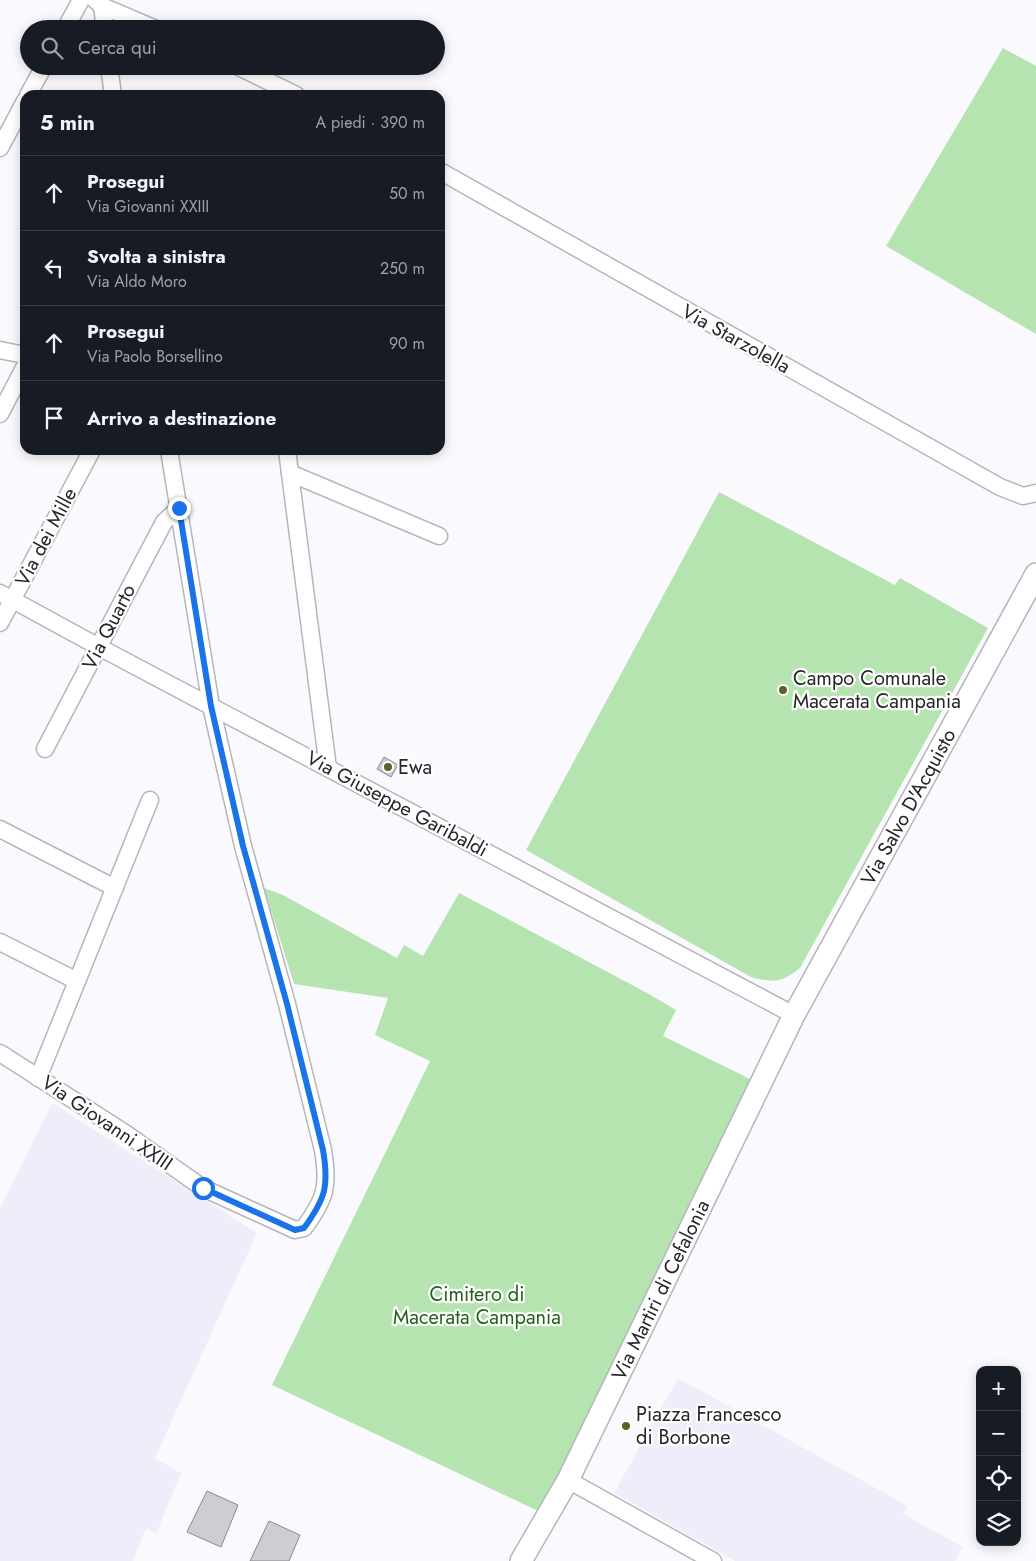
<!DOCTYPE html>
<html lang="it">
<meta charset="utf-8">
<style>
body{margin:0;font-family:Jost,sans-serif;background:#20242c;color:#f1f3f6}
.controls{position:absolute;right:15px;bottom:15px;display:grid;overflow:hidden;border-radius:10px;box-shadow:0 2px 12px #0003}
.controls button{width:45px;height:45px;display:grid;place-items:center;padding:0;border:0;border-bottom:1px solid #363941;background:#171b24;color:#f1f3f6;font:25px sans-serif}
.stop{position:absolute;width:15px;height:15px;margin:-11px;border:4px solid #1a73e8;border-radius:50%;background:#fff}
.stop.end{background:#1a73e8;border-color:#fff;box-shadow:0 1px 5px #0008}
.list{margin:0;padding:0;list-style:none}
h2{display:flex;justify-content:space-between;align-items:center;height:65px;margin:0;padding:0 20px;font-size:21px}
h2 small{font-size:16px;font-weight:400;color:#9ea1a6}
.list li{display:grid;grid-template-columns:32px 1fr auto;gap:15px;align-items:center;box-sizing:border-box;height:75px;padding:0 20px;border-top:1px solid #363941}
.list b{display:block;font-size:19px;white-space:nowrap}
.list p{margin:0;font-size:16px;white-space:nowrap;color:#9ea1a6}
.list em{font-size:16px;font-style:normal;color:#9ea1a6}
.icon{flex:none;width:28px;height:28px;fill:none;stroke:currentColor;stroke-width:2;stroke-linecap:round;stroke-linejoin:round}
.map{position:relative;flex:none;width:1036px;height:1561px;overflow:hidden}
.search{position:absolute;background:#171b24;box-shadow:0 2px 12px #0003;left:20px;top:20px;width:425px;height:55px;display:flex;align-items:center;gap:12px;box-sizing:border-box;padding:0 18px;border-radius:28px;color:#9ea1a6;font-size:19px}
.panel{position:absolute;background:#171b24;box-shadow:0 2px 12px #0003;left:20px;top:90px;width:425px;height:365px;border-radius:15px}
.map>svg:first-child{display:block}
.built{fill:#eeeefa}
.green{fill:#b6e4b0}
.building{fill:#cdcdd4;stroke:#88898f}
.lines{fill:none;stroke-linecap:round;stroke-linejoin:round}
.minor-casing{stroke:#b5b5bc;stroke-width:19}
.tertiary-casing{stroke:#b5b5bc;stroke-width:24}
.minor{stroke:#fff;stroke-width:16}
.tertiary{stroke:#fff;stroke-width:21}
.route{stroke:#1a73e8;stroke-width:6}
.poi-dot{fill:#5b5f2c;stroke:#fff;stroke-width:2}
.labels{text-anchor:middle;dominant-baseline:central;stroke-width:4.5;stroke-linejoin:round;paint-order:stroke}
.street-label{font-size:20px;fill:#262629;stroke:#fff}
.poi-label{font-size:20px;fill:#262629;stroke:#fff;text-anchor:start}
.park-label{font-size:20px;fill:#22611a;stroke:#fff}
</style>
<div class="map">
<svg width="1036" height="1561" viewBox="0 0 1036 1561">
<rect width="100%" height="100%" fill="#fafafe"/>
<g class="built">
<polygon points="52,1103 257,1233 155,1458 181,1473 156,1534 146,1528 133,1561 0,1561 0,1208"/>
<polygon points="678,1378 908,1506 903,1514 963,1547 955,1561 735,1561 614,1493"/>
</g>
<g class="green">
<polygon points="1003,48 1036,66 1036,334 886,246"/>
<path d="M719 492 895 585 900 578 988 628 800 968C781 983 774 983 751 977L526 850Z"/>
<polygon points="264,888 283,895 397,958 404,945 423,956 459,893 649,994 676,1010 663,1036 752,1080 588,1424 540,1512 272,1385 430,1061 375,1035 388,998 294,984"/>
</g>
<g class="building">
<polygon points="384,757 398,765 391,777 377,769"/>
<polygon points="207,1491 238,1505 221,1547 187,1532"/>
<polygon points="269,1521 300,1535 289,1561 250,1561"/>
</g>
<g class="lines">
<g class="minor-casing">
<g id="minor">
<polyline points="95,0 102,6 156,29"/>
<polyline points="102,6 105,29"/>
<polyline points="65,29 81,0"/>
<polyline points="109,66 113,95"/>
<polyline points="237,66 296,95"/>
<polyline points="28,95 44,66"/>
<polyline points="0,148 25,101"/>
<polyline points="440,171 1000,487 1023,496 1036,493"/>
<polyline points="0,350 25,355"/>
<polyline points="0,414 25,366"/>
<polyline points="287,450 328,768"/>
<polyline points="290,473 439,536"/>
<polyline points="0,593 99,647 794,1015"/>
<polyline points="0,623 92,450"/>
<polyline points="45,749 164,522 179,508"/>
<polyline points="0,829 115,888"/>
<polyline points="0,942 77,981"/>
<path d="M0 1053 125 1133 203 1188 295 1230 304 1228C326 1198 329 1186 323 1150L287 1004 243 846 211 706 169 450"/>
<polyline points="38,1078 150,800"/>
<polyline points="568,1480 713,1561"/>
</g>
</g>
<g class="tertiary-casing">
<g id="tertiary">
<path id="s1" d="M521 1561 568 1480 794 1015 1036 574"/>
</g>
</g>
<use href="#minor" class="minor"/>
<use href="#tertiary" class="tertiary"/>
</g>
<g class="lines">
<path class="route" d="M179 508 211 706 243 846 287 1004 323 1150C329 1185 326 1198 304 1228L295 1230 203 1188"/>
</g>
<g class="poi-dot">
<circle cx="783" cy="690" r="5"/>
<circle cx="388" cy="767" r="5"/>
<circle cx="626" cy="1426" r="5"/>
</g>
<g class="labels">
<g class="street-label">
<text transform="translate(736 339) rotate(29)">Via Starzolella</text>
<text transform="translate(46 537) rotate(-62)">Via dei Mille</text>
<text transform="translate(109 627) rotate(-63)">Via Quarto</text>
<text transform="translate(397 804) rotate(28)">Via Giuseppe Garibaldi</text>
<text stroke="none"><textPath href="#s1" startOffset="848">Via Salvo D'Acquisto</textPath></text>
<text transform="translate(107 1123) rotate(34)">Via Giovanni XXIII</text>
<text stroke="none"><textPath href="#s1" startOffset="305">Via Martiri di Cefalonia</textPath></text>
</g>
<g class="poi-label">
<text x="793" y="678">Campo Comunale<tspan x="793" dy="23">Macerata Campania</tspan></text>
<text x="398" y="767">Ewa</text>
<text x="636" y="1414">Piazza Francesco<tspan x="636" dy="23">di Borbone</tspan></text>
</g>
<g class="park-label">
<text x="477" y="1294">Cimitero di<tspan x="477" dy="23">Macerata Campania</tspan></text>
</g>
</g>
</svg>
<div class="controls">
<button>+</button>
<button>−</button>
<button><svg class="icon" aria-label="locate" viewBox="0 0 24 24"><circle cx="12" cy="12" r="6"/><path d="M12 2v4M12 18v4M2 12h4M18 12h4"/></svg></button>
<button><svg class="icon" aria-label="layers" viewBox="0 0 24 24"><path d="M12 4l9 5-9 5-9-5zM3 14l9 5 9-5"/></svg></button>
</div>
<div class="stop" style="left:203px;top:1188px"></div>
<div class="stop end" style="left:179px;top:508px"></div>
<div class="search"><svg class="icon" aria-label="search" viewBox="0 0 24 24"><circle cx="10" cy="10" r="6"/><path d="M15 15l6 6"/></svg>Cerca qui</div>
<section class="panel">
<h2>5 min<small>A piedi · 390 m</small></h2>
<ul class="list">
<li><svg class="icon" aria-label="ahead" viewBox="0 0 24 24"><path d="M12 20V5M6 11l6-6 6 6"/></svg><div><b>Prosegui</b><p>Via Giovanni XXIII</p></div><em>50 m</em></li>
<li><svg class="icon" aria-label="left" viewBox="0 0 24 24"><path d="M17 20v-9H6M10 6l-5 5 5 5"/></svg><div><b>Svolta a sinistra</b><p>Via Aldo Moro</p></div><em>250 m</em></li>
<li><svg class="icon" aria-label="ahead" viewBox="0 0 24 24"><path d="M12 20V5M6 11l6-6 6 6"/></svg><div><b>Prosegui</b><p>Via Paolo Borsellino</p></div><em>90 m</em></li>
<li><svg class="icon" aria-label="arrive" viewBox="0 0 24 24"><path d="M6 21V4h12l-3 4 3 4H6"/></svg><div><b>Arrivo a destinazione</b></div></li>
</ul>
</section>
</div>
